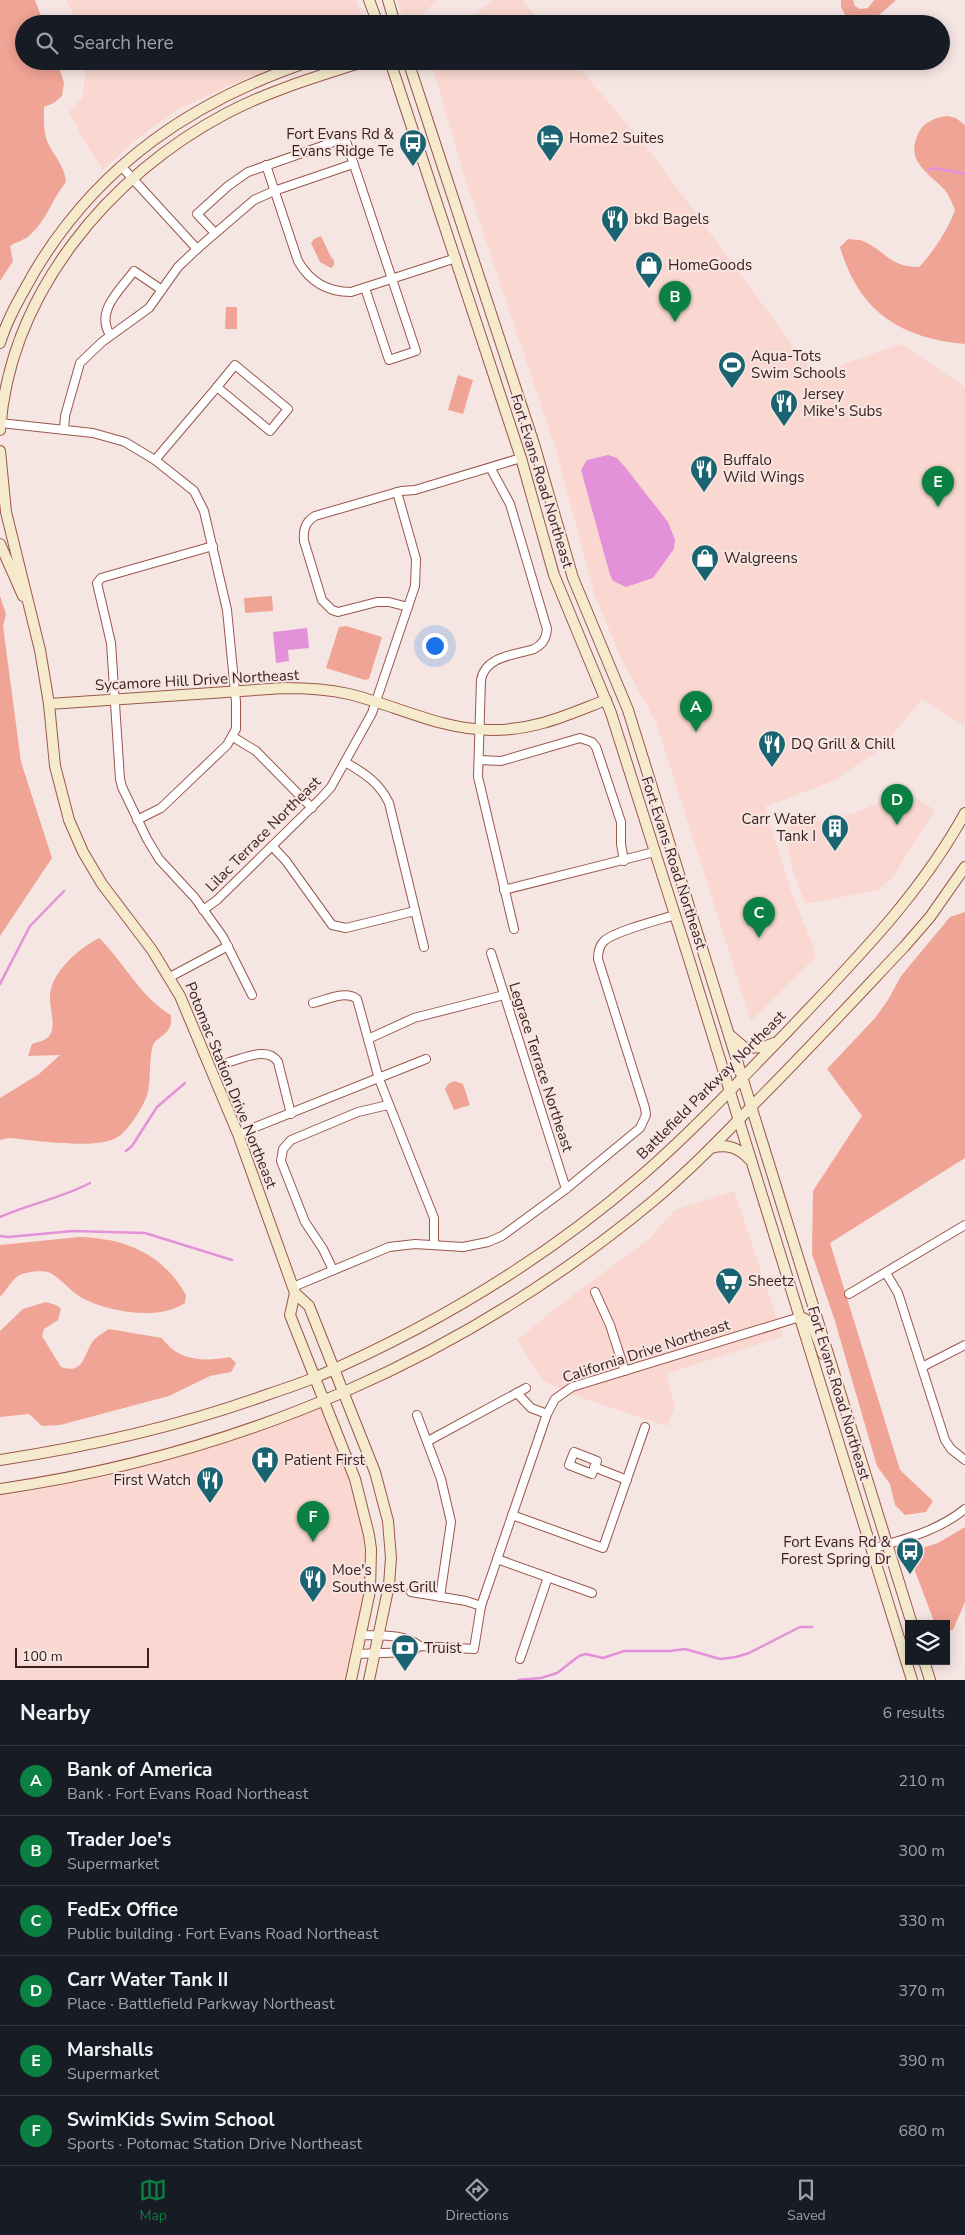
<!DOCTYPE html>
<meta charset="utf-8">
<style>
body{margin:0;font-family:"Nunito Sans",sans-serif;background:#20242c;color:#f1f3f6}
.controls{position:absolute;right:15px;bottom:15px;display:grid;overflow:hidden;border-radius:0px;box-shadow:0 2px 12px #0003}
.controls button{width:45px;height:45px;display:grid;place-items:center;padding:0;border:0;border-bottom:1px solid #363941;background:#171b24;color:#f1f3f6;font:25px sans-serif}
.scale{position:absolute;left:15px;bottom:12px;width:134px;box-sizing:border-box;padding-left:5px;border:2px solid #3c201b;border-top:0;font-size:14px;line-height:18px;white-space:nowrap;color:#3c201b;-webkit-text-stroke:4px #f6e6e3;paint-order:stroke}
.you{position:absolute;left:434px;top:645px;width:18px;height:18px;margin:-12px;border:4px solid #fff;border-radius:50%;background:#1a73e8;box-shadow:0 0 0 8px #1a73e833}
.badge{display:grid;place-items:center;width:32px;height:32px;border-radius:50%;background:#0b8043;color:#fff;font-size:16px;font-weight:700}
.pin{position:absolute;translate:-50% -41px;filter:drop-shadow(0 1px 2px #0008)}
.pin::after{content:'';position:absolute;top:26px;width:18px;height:15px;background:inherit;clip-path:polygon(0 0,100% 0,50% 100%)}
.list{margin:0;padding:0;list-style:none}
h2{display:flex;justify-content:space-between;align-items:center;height:65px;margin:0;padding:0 20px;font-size:21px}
h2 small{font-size:16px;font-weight:400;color:#9ea1a6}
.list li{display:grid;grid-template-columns:32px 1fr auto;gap:15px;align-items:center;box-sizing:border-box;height:70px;padding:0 20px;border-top:1px solid #363941}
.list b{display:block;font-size:19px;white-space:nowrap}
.list p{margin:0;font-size:16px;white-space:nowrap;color:#9ea1a6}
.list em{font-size:16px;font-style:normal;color:#9ea1a6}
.icon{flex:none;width:28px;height:28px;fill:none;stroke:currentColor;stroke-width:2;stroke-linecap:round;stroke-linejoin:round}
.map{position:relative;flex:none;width:965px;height:1680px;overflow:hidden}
.search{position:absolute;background:#171b24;box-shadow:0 2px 12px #0003;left:15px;right:15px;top:15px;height:55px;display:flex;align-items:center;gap:12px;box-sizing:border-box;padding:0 18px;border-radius:28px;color:#9ea1a6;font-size:19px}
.sheet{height:485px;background:#171b24}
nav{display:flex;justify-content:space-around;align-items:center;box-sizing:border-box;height:70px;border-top:1px solid #363941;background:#171b24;font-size:14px;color:#9ea1a6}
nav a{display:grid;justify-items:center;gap:2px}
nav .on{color:#0b8043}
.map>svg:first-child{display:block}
.built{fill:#fad8d1}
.green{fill:#efa495}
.water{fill:#e391d9}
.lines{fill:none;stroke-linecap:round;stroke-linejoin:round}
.stream{stroke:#e391d9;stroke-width:2.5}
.street-casing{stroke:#99574a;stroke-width:10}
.secondary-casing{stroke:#99574a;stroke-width:12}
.street{stroke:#fff;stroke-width:8}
.secondary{stroke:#f5ebcc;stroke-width:10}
.labels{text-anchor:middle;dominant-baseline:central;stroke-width:4;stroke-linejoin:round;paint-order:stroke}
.poi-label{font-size:15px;fill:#3c201b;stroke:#f6e6e3;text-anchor:start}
.street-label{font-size:15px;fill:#3c201b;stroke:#f6e6e3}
</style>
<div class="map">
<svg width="965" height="1680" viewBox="0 0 965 1680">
<rect width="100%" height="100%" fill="#f6e6e3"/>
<g class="built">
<polygon points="67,0 357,0 364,24 77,24"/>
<polygon points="397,0 438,0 416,19 404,22"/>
<polygon points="492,0 522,0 542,24 465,24"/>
<polygon points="86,61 294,61 237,82 177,110 134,141 103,170 87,146 69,112 83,97"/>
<polygon points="431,61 574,61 649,150 814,374 901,344 965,387 965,727 922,699 882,748 833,781 765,807 791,891 813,945 815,958 751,1021 656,722 620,657 594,593 556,450 463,172"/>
<polygon points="905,791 935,810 893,877 878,890 805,904 792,868 784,827 855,813"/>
<polygon points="734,1191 783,1336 666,1374 675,1406 667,1426 580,1397 543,1381 517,1340 556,1308 649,1239 675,1210"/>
<polygon points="323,1400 355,1479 367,1567 366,1615 352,1680 0,1680 0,1489 162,1455"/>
</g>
<g class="green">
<path d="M0 0H35L44 24H24V61H57L64 83 62 96 54 103 44 107C44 118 43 132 48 143 55 158 64 164 66 182 52 199 47 220 30 235 25 240 16 242 10 246L13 261 0 281Z"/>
<polygon points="841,0 853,0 855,6 860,9 868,8 874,0 896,0 869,24 850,24 841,7"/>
<path d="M947 116 956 118 965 125V344C900 338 859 312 840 247L848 239C852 240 859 239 863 241 886 251 889 267 919 267 932 254 949 228 955 210 952 203 949 195 944 189 928 172 904 161 919 132 924 122 936 117 947 116Z"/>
<polygon points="321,236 331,257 334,260 334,265 331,268 320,262 311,243 314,239"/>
<polygon points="226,307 237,307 237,329 225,329"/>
<polygon points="458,375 473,380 463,414 448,410"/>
<polygon points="0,596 6,614 3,626 21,762 52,858 0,936"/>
<polygon points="272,596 273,611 245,613 244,598"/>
<polygon points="346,626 382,637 369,679 365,680 326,668 339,627"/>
<polygon points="965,912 965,1158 830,1243 900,1470 933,1501 926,1512 905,1515 895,1505 890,1484 877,1466 834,1318 812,1254 813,1191 862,1116 827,1069 875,1018 888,1000 901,976 950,917"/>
<path d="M99 938C124 962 140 997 171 1015 173 1039 155 1033 152 1049 149 1062 151 1084 147 1095 144 1106 127 1133 116 1138 94 1150 35 1140 9 1138L0 1140V1098L39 1074 60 1055 28 1056 32 1044C40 1041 47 1041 51 1033 55 1024 50 1008 50 998 49 974 79 948 99 938Z"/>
<polygon points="455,1081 463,1084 470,1105 454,1110 445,1089 449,1083"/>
<path d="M79 1237C125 1238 163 1254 186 1295L185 1303C159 1321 109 1312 82 1298 71 1292 59 1276 48 1272 41 1270 24 1272 18 1276 11 1281 6 1291 0 1297V1245Z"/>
<path d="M46 1302 56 1305 61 1309 58 1320 44 1329 42 1336 61 1367C82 1374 83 1359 91 1344 94 1338 103 1333 109 1329L162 1338C178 1361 204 1362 230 1357L236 1363 231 1372 210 1376 169 1396 60 1425 42 1426 29 1414 0 1417V1331L23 1309Z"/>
<polygon points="965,1527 965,1602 953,1630 946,1630 946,1624 935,1624 915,1571 914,1558 919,1549 938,1543"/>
</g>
<g class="water">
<polygon points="608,455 617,458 625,467 668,522 675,540 674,549 653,578 626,587 613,581 610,575 581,470 587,460"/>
<polygon points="307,628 309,648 288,650 289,661 276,663 273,632"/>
</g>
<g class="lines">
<g class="stream">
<polyline points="929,170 936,168 965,174"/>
<polyline points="0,984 30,926 64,891"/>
<polyline points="126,1151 132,1146 157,1107 185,1083"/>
<path d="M0 1217C29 1204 62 1198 90 1183"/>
<polyline points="0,1236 8,1237 73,1231 145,1233 232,1260"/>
<polyline points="518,1680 541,1678 557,1673 579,1656 586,1654 603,1658 624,1651 670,1651 685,1649 720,1659 736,1657 749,1653 800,1627 812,1627"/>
</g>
<g class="street-casing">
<g id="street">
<path d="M266 165 298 261C310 282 327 292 351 292L456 258"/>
<polyline points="121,166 197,249 254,200 274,191 353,164"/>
<polyline points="215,233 197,214 228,186 248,172 345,138 416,351 389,360 365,288"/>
<path d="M110 335C95 311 120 290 134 271L162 290"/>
<polygon points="235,365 288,409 270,431 217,387"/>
<polyline points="0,423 93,433 125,442 155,460 194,491 204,511 227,610 236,702 236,729 227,745 161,808 137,820"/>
<polyline points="64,430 65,416 80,363 102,342 149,308 178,267 197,249"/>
<polyline points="155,460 217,387"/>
<path d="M491 469 510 504 547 629C546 639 543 644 534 649 515 655 485 656 481 680L478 777 514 929"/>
<polyline points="213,546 101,578 97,583 111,643 120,779 122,787 147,839 159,859 195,898 223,937 252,995"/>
<path d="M408 607 389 602H377L338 612 332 610 322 600 304 541C303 530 305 522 315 516L401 491 415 490 521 458"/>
<polyline points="233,737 256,751 312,808"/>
<polyline points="479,760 501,761 580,738 592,742 596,747 621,822 621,844 624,861"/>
<path d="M345 762C364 773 379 782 389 803L424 947"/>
<polyline points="272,846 286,861 332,925 346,928 415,911"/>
<polyline points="504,890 654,852"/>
<polyline points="203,910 217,900 322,797 331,787 372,713 415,586 416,559 397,492"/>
<polyline points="491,953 566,1189"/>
<polyline points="170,977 228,946"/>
<path d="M313 1003C326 1000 346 990 357 999L379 1079 434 1218V1244"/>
<polyline points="368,1039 414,1018 504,995"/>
<path d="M229 1062C245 1058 268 1046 278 1062L291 1114"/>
<polyline points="238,1134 426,1059"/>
<polyline points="333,1270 323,1249 305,1222 281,1161 283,1149 291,1140 358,1112 388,1105"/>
<polyline points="886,1273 898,1293 945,1440 951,1449 965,1460"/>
<path d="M293 1287 389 1247 415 1244 463 1247 488 1242 502 1236 566 1189 640 1128 646 1115 645 1108 598 959C598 952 599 946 604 941 615 931 659 920 675 915"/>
<polyline points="595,1292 610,1325 625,1371"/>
<polyline points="849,1294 965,1225"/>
<polyline points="922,1367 965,1345"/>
<polyline points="517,1393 531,1408 547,1414"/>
<polyline points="417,1415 441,1479 451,1522 440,1597"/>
<polyline points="428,1441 526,1388"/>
<polygon points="574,1452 597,1461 592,1474 569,1465"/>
<polyline points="594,1467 627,1480"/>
<polyline points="512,1515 603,1548 645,1427"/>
<path d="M872 1549C905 1539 938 1531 965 1509"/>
<polyline points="497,1559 592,1593"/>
<polyline points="411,1592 466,1601 481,1606"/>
<polyline points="420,1646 474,1649 481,1606 547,1414 555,1399 572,1387 800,1317"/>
<path d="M356 1654 411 1652 420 1646C402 1633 382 1636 361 1635"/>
<polyline points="520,1659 548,1577"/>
</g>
</g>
<g class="secondary-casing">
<g id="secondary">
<polyline points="369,0 378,24"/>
<polyline points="388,0 395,24"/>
<polyline points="390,61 521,458 554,575 611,713 688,956 912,1680"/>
<polyline points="408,61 534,444 573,578 628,710 912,1624"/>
<path d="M0 343C8 317 22 294 35 271 99 164 194 100 311 61"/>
<path d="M0 430C10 293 109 175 227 113 271 90 319 76 366 61"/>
<polyline points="0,451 6,512 40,650 49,704 55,766 69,820 83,852 102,884 152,950 180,996 238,1134 295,1293 309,1306 375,1472 388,1521 391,1558 389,1585 369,1680"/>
<polyline points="0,544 23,596"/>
<path d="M49 704 284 688C306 688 327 689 349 694 398 706 441 730 493 730 536 730 567 715 606 700"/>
<polyline points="731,1036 745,1048 764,1047 774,1043"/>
<path d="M711 1148C727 1144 738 1147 749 1159"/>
<polyline points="295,1293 290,1315 355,1479 369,1535 371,1549 370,1591 351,1680"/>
<path d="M800 1317C813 1319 819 1343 823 1354"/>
<path d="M0 1460C92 1446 181 1426 269 1394 284 1389 299 1384 314 1378 432 1327 544 1260 641 1176 693 1131 739 1081 787 1032 852 963 919 897 965 813"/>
<path d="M0 1489C242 1454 464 1358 652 1202 688 1172 721 1138 754 1104 805 1053 854 1000 904 947L930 917 965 867"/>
<polyline points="924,1661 930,1680"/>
</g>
</g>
<use href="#street" class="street"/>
<use href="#secondary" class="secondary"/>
</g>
<defs>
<g id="hotel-pin" transform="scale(1.4375)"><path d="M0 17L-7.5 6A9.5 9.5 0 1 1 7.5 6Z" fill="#1a6471" stroke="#f6e6e3"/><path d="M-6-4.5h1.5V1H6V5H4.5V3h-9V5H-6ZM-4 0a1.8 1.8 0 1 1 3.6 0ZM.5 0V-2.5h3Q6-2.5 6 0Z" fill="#fff"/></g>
<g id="bus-pin" transform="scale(1.4375)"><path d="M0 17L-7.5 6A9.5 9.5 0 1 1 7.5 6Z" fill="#1a6471" stroke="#f6e6e3"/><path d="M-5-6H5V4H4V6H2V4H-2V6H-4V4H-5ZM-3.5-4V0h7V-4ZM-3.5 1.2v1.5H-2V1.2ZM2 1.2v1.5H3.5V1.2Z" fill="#fff"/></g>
<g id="restaurant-pin" transform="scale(1.4375)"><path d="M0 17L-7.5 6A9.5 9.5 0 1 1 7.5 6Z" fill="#1a6471" stroke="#f6e6e3"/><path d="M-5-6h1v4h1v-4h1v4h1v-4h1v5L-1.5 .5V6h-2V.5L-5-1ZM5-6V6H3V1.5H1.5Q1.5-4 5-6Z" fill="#fff"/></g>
<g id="shop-pin" transform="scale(1.4375)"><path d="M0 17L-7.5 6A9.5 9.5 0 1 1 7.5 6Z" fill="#1a6471" stroke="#f6e6e3"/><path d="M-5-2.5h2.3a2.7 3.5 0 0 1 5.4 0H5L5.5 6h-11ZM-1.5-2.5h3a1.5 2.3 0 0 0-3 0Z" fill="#fff"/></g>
<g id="stadium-pin" transform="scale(1.4375)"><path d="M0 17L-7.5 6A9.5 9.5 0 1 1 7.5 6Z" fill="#1a6471" stroke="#f6e6e3"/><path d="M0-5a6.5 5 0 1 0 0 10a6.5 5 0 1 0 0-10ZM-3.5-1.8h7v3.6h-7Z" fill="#fff"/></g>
<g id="building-pin" transform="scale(1.4375)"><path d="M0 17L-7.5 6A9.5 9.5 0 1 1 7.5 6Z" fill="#1a6471" stroke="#f6e6e3"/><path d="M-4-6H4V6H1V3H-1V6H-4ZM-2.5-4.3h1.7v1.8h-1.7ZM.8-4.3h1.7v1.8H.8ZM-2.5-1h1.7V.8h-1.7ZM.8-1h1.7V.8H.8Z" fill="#fff"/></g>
<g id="supermarket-pin" transform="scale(1.4375)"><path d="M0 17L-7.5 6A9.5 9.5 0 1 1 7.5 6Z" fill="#1a6471" stroke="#f6e6e3"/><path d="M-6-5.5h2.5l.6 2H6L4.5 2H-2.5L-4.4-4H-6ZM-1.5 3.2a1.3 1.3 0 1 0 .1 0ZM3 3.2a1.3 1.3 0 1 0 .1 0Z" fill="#fff"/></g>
<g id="hospital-pin" transform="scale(1.4375)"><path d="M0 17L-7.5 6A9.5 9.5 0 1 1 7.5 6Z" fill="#1a6471" stroke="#f6e6e3"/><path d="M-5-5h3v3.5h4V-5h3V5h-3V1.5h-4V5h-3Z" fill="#fff"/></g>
<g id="bank-pin" transform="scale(1.4375)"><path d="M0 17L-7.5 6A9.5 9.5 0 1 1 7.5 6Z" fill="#1a6471" stroke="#f6e6e3"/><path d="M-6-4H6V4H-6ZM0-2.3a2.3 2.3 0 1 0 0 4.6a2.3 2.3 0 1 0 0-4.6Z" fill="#fff"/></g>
</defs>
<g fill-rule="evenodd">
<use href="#hotel-pin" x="550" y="138"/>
<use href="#bus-pin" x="413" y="143"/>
<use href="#restaurant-pin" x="615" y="219"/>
<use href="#shop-pin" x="649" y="265"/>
<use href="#stadium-pin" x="732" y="365"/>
<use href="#restaurant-pin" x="784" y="403"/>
<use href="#restaurant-pin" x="704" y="469"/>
<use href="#shop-pin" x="705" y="558"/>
<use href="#restaurant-pin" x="772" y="744"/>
<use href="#building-pin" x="835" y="828"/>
<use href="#supermarket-pin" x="729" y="1281"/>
<use href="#hospital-pin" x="265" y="1460"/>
<use href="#restaurant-pin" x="210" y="1480"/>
<use href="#bus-pin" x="910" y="1551"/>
<use href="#restaurant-pin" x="313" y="1579"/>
<use href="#bank-pin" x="405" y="1648"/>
</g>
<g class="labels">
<g class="poi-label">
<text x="394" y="134" text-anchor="end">Fort Evans Rd &amp;<tspan x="394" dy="17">Evans Ridge Te</tspan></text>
<text x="569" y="138">Home2 Suites</text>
<text x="634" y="219">bkd Bagels</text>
<text x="668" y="265">HomeGoods</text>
<text x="751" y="356">Aqua-Tots<tspan x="751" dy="17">Swim Schools</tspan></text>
<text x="803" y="394">Jersey<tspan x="803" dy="17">Mike's Subs</tspan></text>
<text x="723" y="460">Buffalo<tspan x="723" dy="17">Wild Wings</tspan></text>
<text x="724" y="558">Walgreens</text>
<text x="791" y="744">DQ Grill &amp; Chill</text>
<text x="816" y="819" text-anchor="end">Carr Water<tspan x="816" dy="17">Tank I</tspan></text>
<text x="748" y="1281">Sheetz</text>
<text x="284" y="1460">Patient First</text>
<text x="191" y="1480" text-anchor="end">First Watch</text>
<text x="891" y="1542" text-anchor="end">Fort Evans Rd &amp;<tspan x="891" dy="17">Forest Spring Dr</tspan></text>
<text x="332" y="1570">Moe's<tspan x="332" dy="17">Southwest Grill</tspan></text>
<text x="424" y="1648">Truist</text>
</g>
<g class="street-label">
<text transform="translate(542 481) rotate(73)">Fort Evans Road Northeast</text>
<text transform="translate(197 680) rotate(-3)">Sycamore Hill Drive Northeast</text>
<text transform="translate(263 834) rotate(-45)">Lilac Terrace Northeast</text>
<text transform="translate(674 863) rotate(72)">Fort Evans Road Northeast</text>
<text transform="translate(541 1067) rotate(72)">Legrace Terrace Northeast</text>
<text transform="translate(231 1085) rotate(68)">Potomac Station Drive Northeast</text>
<text transform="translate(711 1085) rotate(-45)">Battlefield Parkway Northeast</text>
<text transform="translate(646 1351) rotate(-18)">California Drive Northeast</text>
<text transform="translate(839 1393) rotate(73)">Fort Evans Road Northeast</text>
</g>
</g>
</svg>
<div class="controls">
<button><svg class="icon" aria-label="layers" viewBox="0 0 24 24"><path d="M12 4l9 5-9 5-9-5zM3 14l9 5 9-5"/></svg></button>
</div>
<div class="scale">100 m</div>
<div class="you"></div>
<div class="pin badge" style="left:696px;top:732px">A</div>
<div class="pin badge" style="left:675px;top:322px">B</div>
<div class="pin badge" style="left:759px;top:938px">C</div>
<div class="pin badge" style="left:897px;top:825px">D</div>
<div class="pin badge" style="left:938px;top:507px">E</div>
<div class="pin badge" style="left:313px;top:1542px">F</div>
<div class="search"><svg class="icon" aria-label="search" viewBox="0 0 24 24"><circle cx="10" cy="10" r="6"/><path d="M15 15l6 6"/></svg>Search here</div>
</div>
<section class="sheet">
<h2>Nearby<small>6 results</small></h2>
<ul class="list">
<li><span class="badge">A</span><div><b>Bank of America</b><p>Bank · Fort Evans Road Northeast</p></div><em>210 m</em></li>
<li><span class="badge">B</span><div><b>Trader Joe's</b><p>Supermarket</p></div><em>300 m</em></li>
<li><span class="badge">C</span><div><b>FedEx Office</b><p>Public building · Fort Evans Road Northeast</p></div><em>330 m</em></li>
<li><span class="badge">D</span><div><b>Carr Water Tank II</b><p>Place · Battlefield Parkway Northeast</p></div><em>370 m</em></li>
<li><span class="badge">E</span><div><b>Marshalls</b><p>Supermarket</p></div><em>390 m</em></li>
<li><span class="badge">F</span><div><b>SwimKids Swim School</b><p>Sports · Potomac Station Drive Northeast</p></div><em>680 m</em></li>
</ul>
</section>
<nav>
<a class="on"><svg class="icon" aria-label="map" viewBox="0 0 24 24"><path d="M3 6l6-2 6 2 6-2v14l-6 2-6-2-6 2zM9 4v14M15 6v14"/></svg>Map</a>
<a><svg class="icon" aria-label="directions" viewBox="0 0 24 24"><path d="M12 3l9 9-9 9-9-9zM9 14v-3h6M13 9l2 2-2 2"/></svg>Directions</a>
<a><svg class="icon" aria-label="saved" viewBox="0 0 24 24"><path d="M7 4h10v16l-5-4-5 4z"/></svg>Saved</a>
</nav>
